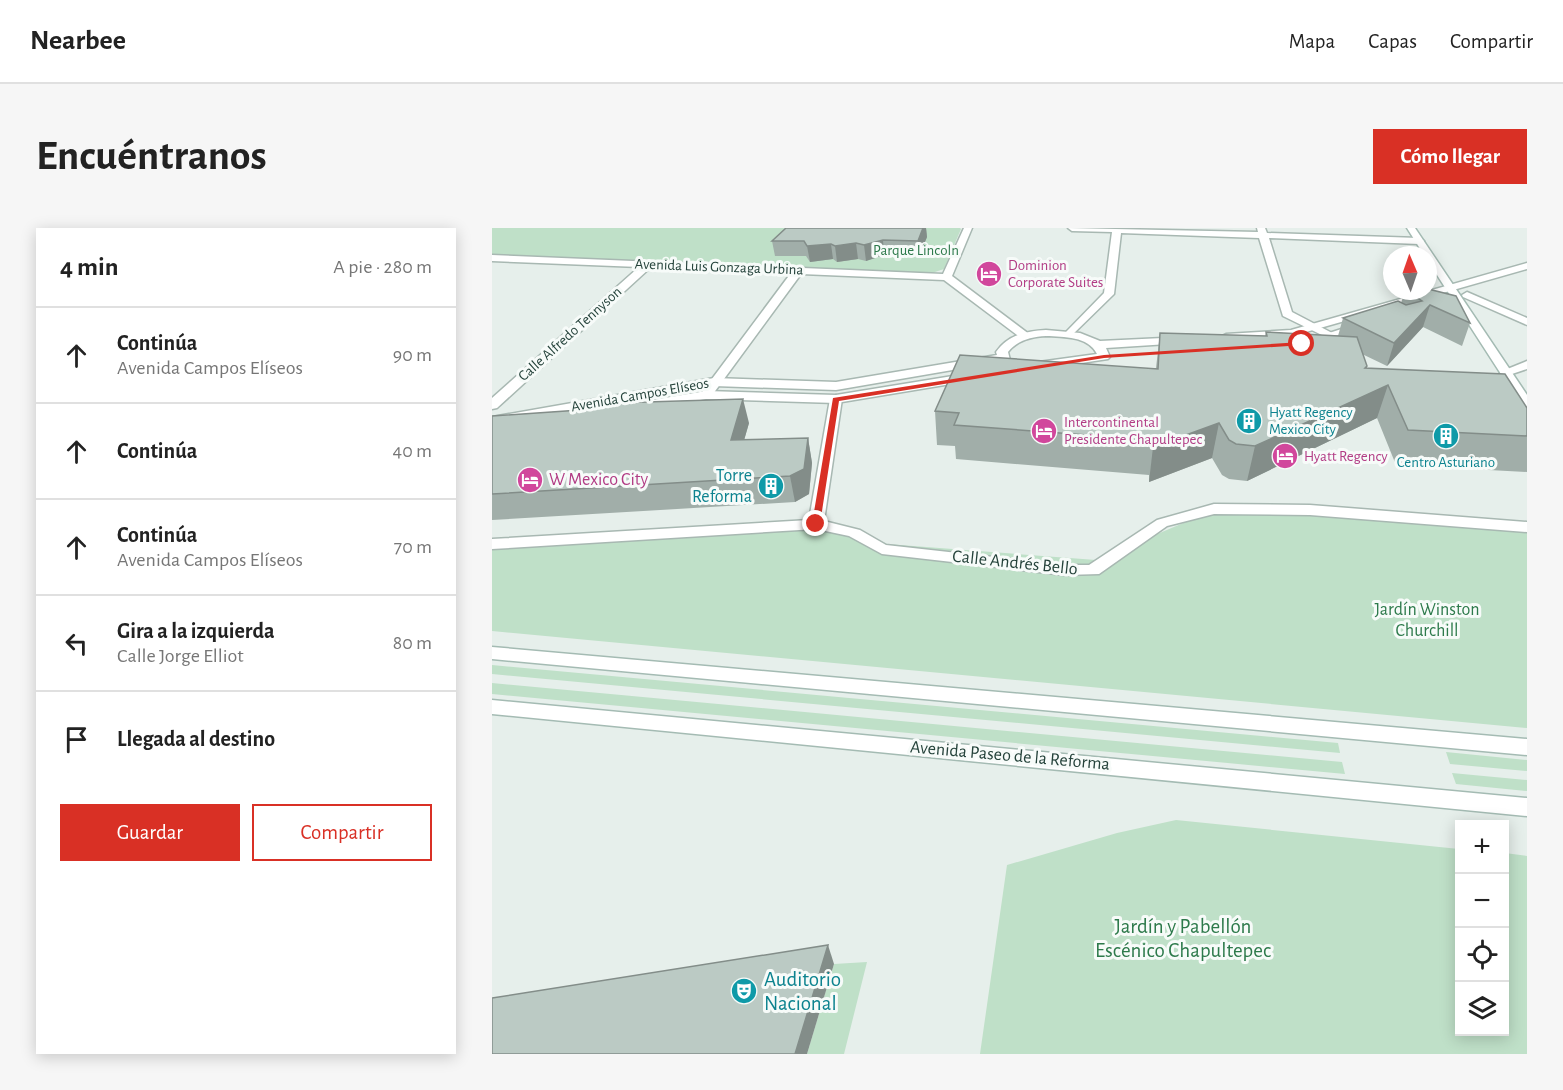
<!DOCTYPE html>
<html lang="es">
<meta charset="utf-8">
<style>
body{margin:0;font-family:"Alegreya Sans",sans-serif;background:#f6f6f6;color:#222}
.controls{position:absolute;right:18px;bottom:18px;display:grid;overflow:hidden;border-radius:0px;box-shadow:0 3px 15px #0003}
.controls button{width:54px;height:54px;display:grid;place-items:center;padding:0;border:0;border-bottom:2px solid #e0e0e0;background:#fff;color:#222;font:30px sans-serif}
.compass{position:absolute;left:891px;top:18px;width:54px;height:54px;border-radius:50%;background:#fff;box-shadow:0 3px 15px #0003;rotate:358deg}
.stop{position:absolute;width:18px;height:18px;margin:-14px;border:4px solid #d93025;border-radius:50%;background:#fff}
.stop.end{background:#d93025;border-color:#fff;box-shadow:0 2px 6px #0008}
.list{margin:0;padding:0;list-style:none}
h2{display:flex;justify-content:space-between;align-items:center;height:78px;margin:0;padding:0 24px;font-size:26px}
h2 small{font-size:20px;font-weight:400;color:#767676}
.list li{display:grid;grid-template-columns:39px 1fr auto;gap:18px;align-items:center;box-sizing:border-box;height:96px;padding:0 24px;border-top:2px solid #e0e0e0}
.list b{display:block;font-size:22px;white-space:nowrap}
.list p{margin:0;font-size:20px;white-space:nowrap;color:#767676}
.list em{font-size:20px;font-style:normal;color:#767676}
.actions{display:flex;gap:12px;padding:18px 24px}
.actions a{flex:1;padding:14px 0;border:2px solid #d93025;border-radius:0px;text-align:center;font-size:21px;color:#d93025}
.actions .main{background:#d93025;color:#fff}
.icon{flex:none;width:33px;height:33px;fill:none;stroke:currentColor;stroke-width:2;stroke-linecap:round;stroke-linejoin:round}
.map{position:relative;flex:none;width:1035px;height:826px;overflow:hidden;border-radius:0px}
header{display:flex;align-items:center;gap:36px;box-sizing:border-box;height:84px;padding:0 30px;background:#fff;border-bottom:2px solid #e0e0e0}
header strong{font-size:28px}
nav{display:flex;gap:33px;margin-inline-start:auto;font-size:21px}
.intro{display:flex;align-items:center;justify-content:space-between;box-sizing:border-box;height:144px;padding:0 36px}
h1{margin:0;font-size:42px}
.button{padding:15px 27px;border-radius:0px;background:#d93025;color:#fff;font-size:21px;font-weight:700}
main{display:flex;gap:36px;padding:0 36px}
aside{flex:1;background:#fff;border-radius:0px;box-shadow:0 3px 15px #0003}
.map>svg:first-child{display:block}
.green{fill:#bfe0c8}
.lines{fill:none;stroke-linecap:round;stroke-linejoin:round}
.minor-casing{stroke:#a8b8b2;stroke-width:3}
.tertiary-casing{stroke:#a8b8b2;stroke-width:3}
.secondary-casing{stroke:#a4bbb3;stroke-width:3}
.minor{fill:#fff;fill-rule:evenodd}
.tertiary{fill:#fff;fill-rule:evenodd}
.secondary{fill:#fff;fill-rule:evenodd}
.wall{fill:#a1aea9}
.shaded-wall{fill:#838d89}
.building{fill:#bbcac4;stroke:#838d89;stroke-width:1.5}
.route{fill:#d93025}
.labels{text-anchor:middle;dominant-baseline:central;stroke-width:6;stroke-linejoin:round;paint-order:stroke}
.far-park-label{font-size:15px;fill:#2d7a4b;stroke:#f7fbf9}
.far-hotel-label{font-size:15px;fill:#b23c85;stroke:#f7fbf9;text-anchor:start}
.far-street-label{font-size:15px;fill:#24423a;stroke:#f7fbf9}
.far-culture-label{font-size:15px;fill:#0d838f;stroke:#f7fbf9;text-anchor:start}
.culture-label{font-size:18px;fill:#0d838f;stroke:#f7fbf9;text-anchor:end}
.hotel-label{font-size:18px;fill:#b23c85;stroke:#f7fbf9;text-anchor:start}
.street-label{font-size:18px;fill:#24423a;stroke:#f7fbf9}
.park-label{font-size:18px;fill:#2d7a4b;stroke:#f7fbf9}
.near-park-label{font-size:21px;fill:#2d7a4b;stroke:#f7fbf9}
.near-culture-label{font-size:21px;fill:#0d838f;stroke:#f7fbf9;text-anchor:start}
</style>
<header>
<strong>Nearbee</strong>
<nav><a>Mapa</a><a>Capas</a><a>Compartir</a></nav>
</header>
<div class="intro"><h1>Encuéntranos</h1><a class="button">Cómo llegar</a></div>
<main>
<aside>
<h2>4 min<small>A pie · 280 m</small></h2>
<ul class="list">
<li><svg class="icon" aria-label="ahead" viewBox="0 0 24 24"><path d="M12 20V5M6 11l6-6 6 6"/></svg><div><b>Continúa</b><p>Avenida Campos Elíseos</p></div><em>90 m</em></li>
<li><svg class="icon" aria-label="ahead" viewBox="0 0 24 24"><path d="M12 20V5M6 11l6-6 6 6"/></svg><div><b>Continúa</b></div><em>40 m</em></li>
<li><svg class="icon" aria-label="ahead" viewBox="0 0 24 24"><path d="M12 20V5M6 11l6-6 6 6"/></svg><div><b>Continúa</b><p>Avenida Campos Elíseos</p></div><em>70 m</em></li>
<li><svg class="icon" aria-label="left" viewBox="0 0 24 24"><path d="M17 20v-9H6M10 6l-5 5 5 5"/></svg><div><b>Gira a la izquierda</b><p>Calle Jorge Elliot</p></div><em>80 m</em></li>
<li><svg class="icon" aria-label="arrive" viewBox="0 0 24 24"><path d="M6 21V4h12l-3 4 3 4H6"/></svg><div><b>Llegada al destino</b></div></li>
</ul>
<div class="actions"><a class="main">Guardar</a><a>Compartir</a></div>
</aside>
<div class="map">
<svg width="1035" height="826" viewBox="0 0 1035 826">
<rect width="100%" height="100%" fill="#e6efeb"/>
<g class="green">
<polygon points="0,0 468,0 469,1 452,41 437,46 0,28"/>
<polygon points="722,282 784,282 1035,300 1035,500 0,403 0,318 362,300 395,316 604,332"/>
<polygon points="0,437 846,515 848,525 0,446"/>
<polygon points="0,455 850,534 853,546 0,466"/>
<polygon points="954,524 1035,532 1035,543 958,536"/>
<polygon points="960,545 1035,552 1035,563 964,556"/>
<polygon points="684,592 967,621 968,804 1012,804 1013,625 1035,628 1035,826 488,826 515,637 625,605"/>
<polygon points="375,734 352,826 315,826 342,736"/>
</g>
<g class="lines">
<g class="minor-casing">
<g id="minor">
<polygon points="472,0 480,0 460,48 537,106 537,110 529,110 452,52 309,46 218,170 214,171 208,167 299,45 158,40 5,180 0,181 0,170 147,39 0,33 0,27 451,46"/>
<polygon points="576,0 766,4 765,0 773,0 775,5 927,10 932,13 927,16 777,10 800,84 842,106 842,110 838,111 791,88 767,10 629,5 622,66 578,109 572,106 574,104 612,65 620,4 580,3"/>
<polygon points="975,64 1035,90 1035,97 971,69 970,67"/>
<polygon points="1035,133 1035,141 1014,148 1008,144"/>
<polygon points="344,167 350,171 332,293 368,302 394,317 573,337 597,337 665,292 722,276 818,277 1035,294 1035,304 818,287 722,286 675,298 607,346 573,347 390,326 357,308 324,301 0,321 0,311 317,292 338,171"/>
</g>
</g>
<g class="tertiary-casing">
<g id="tertiary">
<polygon points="1035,35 1035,41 800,108 734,112 728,109 734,106 799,102"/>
<polygon points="865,96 875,98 815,117 809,114"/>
<path d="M554 102 588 105 608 113 692 109 698 112 692 115 614 120 618 129 616 131 523 145 507 134 344 162 222 158 0 197V189L222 150 344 154 505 127 504 124C516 107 534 103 554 102ZM554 108C572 109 596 108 605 126L525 137 518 132 516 124C526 112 539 109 554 108Z"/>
<polygon points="479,145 485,149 483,152 344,175 214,171 155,181 149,177 155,173 214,163 344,167"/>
</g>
</g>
<g class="secondary-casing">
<g id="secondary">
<polygon points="915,0 923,0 1035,167 1035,181 1029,177 936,33 936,27 932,27"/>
<polygon points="0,419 1035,511 1035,527 0,431"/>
<polygon points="0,472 1035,570 1035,588 0,486"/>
</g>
</g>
<use href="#minor" class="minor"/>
<use href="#tertiary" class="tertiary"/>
<use href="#secondary" class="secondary"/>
</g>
<g class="wall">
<polygon points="294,0 434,0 435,9 427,28 392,27 374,33 366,31 345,34 341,31 318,34 314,28 283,28 280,13"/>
<polygon points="913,63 936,63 978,95 970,118 931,99 895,138 870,126 875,138 874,140 1035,180 1035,244 904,237 885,190 755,253 737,251 730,247 720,230 657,254 657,247 464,231 463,218 445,217 443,183 664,140 668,105 773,108 774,104 846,108 851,90 909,75"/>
<polygon points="88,182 257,195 252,212 316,210 320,235 317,266 303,274 0,292 0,188"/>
</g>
<g class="shaded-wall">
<polygon points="431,0 434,0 435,9 427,28 426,13"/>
<polygon points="391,12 392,27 374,33 372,17"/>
<polygon points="364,15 366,31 345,34 343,18"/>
<polygon points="339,16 341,31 318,34 315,18"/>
<polygon points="938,77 931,99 895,138 902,115"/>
<polygon points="875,138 865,170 896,157 885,190 755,253 763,218"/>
<polygon points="251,171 257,195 245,237 239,212"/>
<polygon points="727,195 720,230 657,254 661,219"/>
<polygon points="316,210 320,235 317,266 303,274 298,248"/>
<polygon points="336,717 342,736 315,826 303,826"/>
</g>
<g class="building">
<polygon points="294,0 431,0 426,13 391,12 372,17 364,15 343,18 339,16 315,18 312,13 280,13"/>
<polygon points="936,61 964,68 978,95 938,77 902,115 851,90 906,73 914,77 930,73 915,63 936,63"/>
<polygon points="774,104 865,109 875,138 873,140 1013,146 1035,180 1035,208 916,202 896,157 763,218 744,216 737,212 727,195 661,219 662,212 462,197 467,185 443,183 468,127 666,141 668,105 775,108"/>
<polygon points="251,171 239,212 316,210 312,241 298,248 0,266 0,188 88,182 90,176"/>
<polygon points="336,717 303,826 0,826 0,770"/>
</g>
<polygon class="route" points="810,114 812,117 612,130 347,173 328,296 324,299 320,296 341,170 612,127"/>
<defs>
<g id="hotel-disc" transform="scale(1.35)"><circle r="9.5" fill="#d1479c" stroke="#f7fbf9"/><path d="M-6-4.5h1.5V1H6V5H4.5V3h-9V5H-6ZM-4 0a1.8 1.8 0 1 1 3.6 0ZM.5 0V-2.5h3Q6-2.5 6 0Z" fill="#fff"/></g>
<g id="building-disc" transform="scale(1.35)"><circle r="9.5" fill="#0f9aa8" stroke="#f7fbf9"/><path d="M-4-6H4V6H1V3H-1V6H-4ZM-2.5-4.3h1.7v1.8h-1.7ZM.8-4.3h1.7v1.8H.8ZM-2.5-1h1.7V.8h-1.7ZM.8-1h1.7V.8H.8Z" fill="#fff"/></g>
<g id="theatre-disc" transform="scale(1.35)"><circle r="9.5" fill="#0f9aa8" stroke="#f7fbf9"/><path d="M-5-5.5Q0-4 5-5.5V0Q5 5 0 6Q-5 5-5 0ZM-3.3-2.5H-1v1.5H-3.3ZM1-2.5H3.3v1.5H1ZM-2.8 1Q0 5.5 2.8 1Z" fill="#fff"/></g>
</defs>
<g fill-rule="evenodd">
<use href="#hotel-disc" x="497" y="46"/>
<use href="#building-disc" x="757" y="193"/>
<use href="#hotel-disc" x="552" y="203"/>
<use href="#building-disc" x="954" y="208"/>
<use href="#hotel-disc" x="793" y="228"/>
<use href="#hotel-disc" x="38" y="252"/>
<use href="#building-disc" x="279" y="258"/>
<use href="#theatre-disc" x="252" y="763"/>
</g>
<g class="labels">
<g class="far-park-label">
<text x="424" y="22">Parque Lincoln</text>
</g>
<g class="far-hotel-label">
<text x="516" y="37">Dominion<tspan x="516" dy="17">Corporate Suites</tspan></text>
<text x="572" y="194">Intercontinental<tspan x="572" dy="17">Presidente Chapultepec</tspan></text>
<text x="812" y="228">Hyatt Regency</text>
</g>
<g class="far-street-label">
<text transform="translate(227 39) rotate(2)">Avenida Luis Gonzaga Urbina</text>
<text transform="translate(78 106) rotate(-42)">Calle Alfredo Tennyson</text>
<text transform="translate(148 167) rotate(-10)">Avenida Campos Elíseos</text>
</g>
<g class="far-culture-label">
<text x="777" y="184">Hyatt Regency<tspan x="777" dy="17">Mexico City</tspan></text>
<text x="954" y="234" text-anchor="middle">Centro Asturiano</text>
</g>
<g class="culture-label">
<text x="260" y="248">Torre<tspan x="260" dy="21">Reforma</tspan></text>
</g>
<g class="hotel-label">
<text x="57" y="252">W Mexico City</text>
</g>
<g class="street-label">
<text transform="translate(523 335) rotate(6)">Calle Andrés Bello</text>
<text transform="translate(518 528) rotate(5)">Avenida Paseo de la Reforma</text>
</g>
<g class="park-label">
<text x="935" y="382">Jardín Winston<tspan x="935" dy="21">Churchill</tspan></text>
</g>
<g class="near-park-label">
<text x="691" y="698">Jardín y Pabellón<tspan x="691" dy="24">Escénico Chapultepec</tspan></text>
</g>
<g class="near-culture-label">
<text x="272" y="751">Auditorio<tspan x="272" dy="24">Nacional</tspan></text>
</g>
</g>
</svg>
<div class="controls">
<button>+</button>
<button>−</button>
<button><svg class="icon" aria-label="locate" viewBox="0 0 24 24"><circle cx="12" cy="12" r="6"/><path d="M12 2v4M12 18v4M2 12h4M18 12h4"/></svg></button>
<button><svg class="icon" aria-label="layers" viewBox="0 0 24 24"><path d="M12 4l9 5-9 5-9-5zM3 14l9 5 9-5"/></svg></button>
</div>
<svg class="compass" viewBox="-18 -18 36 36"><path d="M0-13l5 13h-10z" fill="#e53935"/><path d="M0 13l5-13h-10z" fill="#767676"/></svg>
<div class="stop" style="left:810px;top:116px"></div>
<div class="stop end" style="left:324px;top:296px"></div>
</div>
</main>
